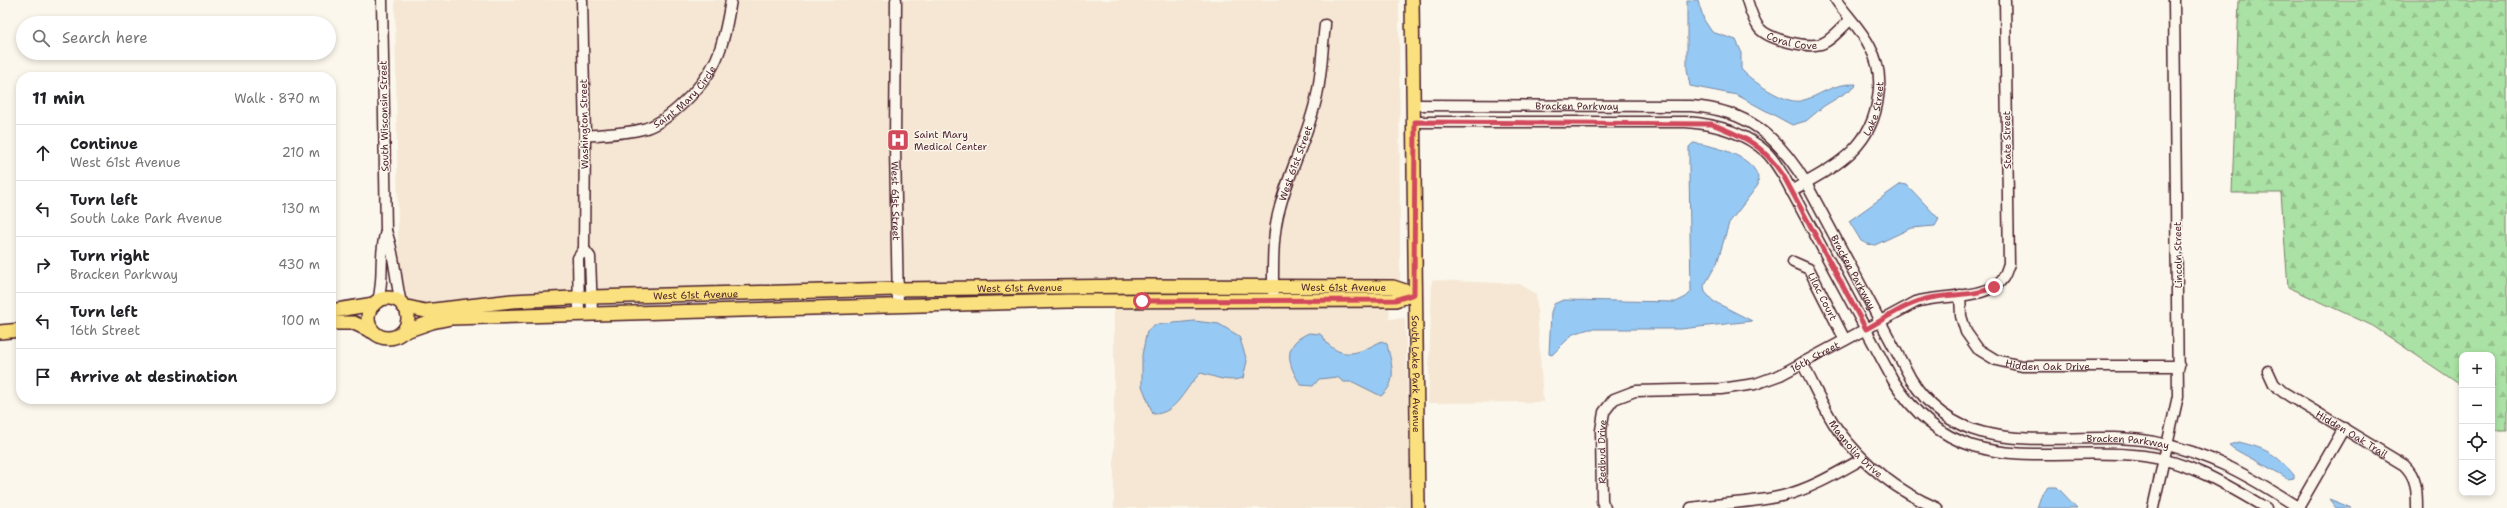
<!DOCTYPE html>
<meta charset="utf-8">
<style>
body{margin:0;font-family:"Shantell Sans",sans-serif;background:#f6f6f6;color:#202124}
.controls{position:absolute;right:12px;bottom:12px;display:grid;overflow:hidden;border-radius:8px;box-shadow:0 2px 6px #0003}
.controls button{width:36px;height:36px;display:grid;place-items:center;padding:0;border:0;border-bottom:1px solid #e0e0e0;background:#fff;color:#202124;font:20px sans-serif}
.stop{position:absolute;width:12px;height:12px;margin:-9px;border:3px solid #d1495b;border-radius:50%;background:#fff}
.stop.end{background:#d1495b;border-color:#fff;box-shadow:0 1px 4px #0008}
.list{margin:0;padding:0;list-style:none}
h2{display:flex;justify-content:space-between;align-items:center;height:52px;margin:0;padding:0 16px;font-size:17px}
h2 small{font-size:13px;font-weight:400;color:#757577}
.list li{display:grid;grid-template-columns:26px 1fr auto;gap:12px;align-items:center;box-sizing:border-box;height:56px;padding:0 16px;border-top:1px solid #e0e0e0}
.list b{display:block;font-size:15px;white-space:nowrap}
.list p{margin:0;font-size:13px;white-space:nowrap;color:#757577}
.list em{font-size:13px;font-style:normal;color:#757577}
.icon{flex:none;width:22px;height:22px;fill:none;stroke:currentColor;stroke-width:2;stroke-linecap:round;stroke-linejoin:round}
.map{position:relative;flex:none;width:2507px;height:508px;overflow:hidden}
.search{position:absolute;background:#fff;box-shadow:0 2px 6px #0003;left:16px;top:16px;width:320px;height:44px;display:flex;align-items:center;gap:10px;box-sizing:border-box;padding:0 14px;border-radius:22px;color:#757577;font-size:15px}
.panel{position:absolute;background:#fff;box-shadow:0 2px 6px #0003;left:16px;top:72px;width:320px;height:332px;border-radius:16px}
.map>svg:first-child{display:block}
.built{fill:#f5e7d3}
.forest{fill:url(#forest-firs);stroke:#7a8068}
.water{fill:#96caf4;stroke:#7886a4}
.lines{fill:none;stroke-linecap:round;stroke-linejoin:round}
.minor-casing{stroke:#4a1f2b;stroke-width:13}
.major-casing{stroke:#4a1f2b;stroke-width:16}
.minor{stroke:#fbf7ec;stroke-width:10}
.major{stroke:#fbe080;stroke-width:13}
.route{stroke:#d1495b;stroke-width:5}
.labels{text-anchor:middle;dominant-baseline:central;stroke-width:3;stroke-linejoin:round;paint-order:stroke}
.street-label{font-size:10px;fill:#4a1f2b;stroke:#fbf7ec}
.poi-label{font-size:10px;fill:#4a1f2b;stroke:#fbf7ec;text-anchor:start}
</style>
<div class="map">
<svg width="2507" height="508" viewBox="0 0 2507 508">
<defs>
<pattern id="forest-firs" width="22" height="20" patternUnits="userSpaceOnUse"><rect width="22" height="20" fill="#aae1a4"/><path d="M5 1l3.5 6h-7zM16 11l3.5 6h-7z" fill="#94c18d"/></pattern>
</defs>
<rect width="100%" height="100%" fill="#fbf7ec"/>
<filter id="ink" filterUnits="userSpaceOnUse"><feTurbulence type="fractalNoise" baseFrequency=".025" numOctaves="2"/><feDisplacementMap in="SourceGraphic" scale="8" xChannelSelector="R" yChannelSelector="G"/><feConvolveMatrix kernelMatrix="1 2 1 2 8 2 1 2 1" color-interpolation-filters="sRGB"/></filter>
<g filter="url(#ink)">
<g class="built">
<polygon points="395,0 1399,0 1400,280 399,306"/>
<polygon points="1432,280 1520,284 1536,294 1543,402 1428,403"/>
<polygon points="1390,306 1389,319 1405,318 1411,508 1114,508 1114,309"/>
</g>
<polygon class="forest" points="2239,0 2507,0 2507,431 2492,431 2492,355 2462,355 2462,386 2373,326 2288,287 2281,193 2232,193"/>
<g class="water">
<path d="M1687 0H1698L1704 20 1712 32 1736 40 1741 51V69C1750 80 1785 104 1800 101 1820 97 1830 83 1856 84L1855 87 1824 106 1806 121 1792 125 1737 95 1690 86 1687 69Z"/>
<path d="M1693 143C1713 145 1763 158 1758 185L1729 223 1717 263 1704 286 1705 292 1713 301 1752 321 1681 329H1589L1573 334 1552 355 1549 354 1551 312 1554 304 1563 300 1676 302 1686 297 1691 292 1689 170V147Z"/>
<polygon points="1901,184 1907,185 1939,219 1935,226 1911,228 1875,245 1867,244 1861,241 1849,221"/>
<path d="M1194 321 1219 324 1239 336 1247 361 1243 378C1228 383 1216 377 1201 373 1184 387 1178 414 1153 414L1142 386V355L1147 331 1154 325Z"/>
<path d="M1309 333 1320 334C1325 337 1325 343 1330 346 1348 361 1365 349 1382 341L1387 344C1391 363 1399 382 1381 396L1353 382H1344L1337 377 1319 379 1313 386 1301 385C1287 364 1282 344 1309 333Z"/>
<path d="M2239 442C2267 449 2275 453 2294 475V478L2288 479C2278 471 2234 451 2229 445Z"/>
<polygon points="2048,487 2057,487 2077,508 2037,508 2042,493"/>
<polygon points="2329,499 2352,508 2336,508"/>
</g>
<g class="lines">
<g class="minor-casing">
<g id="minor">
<path id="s1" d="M896 0 895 147 898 305"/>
<path id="s2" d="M1747 0C1750 10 1753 20 1759 28 1769 40 1807 48 1821 44 1831 41 1842 27 1850 20"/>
<path id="s3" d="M1415 105 1691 106C1748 110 1777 136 1806 183L1911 379C1966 469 2070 426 2154 442 2211 453 2251 477 2299 508"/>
<path d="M1415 122H1686C1715 124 1744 132 1766 152 1773 158 1778 168 1783 175L1893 380C1957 484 2047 444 2144 456 2190 462 2227 485 2266 508"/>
<path id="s4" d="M585 136C604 134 624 134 643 129 655 126 670 115 679 107 717 73 723 49 731 0"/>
<path id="s5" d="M1791 191C1833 167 1872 150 1878 97 1881 79 1879 63 1870 47 1862 30 1846 15 1836 0"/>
<path d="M386 231C395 254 395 279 401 303"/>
<polyline points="584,249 590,257 592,313"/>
<path id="s6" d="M1793 262 1809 269 1845 340"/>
<path id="s7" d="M1273 292C1273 265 1272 234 1280 207 1290 169 1309 134 1317 95 1322 72 1322 48 1325 25"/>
<path id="s8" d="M1960 295 1961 316 1966 332 1978 349 1996 360 2022 366H2179"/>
<path d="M378 301C385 275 378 257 386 231L382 0"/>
<polyline points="579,313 578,258 584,249 585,136 582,0"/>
<path id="s9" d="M1802 363C1814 385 1824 410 1838 430 1864 465 1897 491 1937 508"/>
<path id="s10" d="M2268 371 2274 384 2283 392 2404 465C2417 477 2417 491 2417 508"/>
<path id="s11" d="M1605 508 1602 501 1601 430 1604 412 1614 399 1635 391 1721 389 1755 384 1780 375 1916 302C1940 294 1990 300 2003 278 2006 274 2007 268 2009 264L2005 0"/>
<path d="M1691 508C1722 503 1752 503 1782 496 1811 489 1837 473 1862 459"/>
<polyline points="2153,508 2178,396 2174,0"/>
<polyline points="2298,508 2344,428"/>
</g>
</g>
<g class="major-casing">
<g id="major">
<path id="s12" d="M1412 0 1418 508"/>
<circle cx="388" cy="318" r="20"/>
<path id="s13" d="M403 306 425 311 512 301 592 297 897 289 1142 286 1393 287 1414 294"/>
<polyline points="331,311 374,304"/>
<polyline points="331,323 354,323 373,332"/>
<polyline points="0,332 21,330"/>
<polyline points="403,332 432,322 451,318 1068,301 1395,300 1414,294"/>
</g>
</g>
<use href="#minor" class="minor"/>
<use href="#major" class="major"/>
</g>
</g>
<g class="lines" filter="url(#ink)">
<path class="route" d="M1142 301 1395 300 1414 294 1415 122 1712 124C1747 138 1761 144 1783 175L1866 329C1886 318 1907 303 1930 298 1952 293 1973 297 1994 287"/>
</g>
<defs>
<g id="hospital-square" transform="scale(1.15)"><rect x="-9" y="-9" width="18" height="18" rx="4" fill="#d1495b" stroke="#fbf7ec"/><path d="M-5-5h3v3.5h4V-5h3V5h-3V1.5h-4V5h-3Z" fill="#fff"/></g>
</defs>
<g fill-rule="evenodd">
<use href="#hospital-square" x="898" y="140"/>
</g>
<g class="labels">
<g class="street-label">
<text stroke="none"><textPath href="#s2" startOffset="67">Coral Cove</textPath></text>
<text stroke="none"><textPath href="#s4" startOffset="112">Saint Mary Circle</textPath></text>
<text stroke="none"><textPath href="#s3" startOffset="162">Bracken Parkway</textPath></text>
<text stroke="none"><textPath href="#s5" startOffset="122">Lake Street</textPath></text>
<text transform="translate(384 116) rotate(-91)">South Wisconsin Street</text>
<text transform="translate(584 124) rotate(-91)">Washington Street</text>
<text transform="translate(2007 140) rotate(-91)">State Street</text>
<text stroke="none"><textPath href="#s7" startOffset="132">West 61st Street</textPath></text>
<text stroke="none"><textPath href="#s1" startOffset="201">West 61st Street</textPath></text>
<text transform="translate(2178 255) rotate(-91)">Lincoln Street</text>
<text stroke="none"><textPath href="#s3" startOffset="522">Bracken Parkway</textPath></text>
<text stroke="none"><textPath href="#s13" startOffset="942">West 61st Avenue</textPath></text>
<text stroke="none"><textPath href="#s13" startOffset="618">West 61st Avenue</textPath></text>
<text stroke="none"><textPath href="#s13" startOffset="294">West 61st Avenue</textPath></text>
<text stroke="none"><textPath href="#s6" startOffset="48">Lilac Court</textPath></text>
<text stroke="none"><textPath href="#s11" startOffset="322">16th Street</textPath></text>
<text stroke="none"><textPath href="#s8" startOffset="132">Hidden Oak Drive</textPath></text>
<text stroke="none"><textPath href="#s12" startOffset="374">South Lake Park Avenue</textPath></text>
<text stroke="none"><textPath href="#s10" startOffset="107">Hidden Oak Trail</textPath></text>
<text stroke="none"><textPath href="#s3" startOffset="881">Bracken Parkway</textPath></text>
<text stroke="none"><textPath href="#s9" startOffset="102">Magnolia Drive</textPath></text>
<text stroke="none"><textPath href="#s11" startOffset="57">Redbud Drive</textPath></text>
</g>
<g class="poi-label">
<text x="914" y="134">Saint Mary<tspan x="914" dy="12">Medical Center</tspan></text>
</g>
</g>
</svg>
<div class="controls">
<button>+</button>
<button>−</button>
<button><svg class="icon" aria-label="locate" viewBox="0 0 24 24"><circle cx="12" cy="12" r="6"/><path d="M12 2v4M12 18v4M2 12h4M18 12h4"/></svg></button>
<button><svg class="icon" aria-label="layers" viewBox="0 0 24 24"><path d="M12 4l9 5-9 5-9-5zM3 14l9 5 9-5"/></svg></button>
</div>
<div class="stop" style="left:1142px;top:301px"></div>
<div class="stop end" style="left:1994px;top:287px"></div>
<div class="search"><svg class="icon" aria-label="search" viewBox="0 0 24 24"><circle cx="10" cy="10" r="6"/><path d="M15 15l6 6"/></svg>Search here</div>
<section class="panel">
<h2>11 min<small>Walk · 870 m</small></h2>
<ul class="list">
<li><svg class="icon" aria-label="ahead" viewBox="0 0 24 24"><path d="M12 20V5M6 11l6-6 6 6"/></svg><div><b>Continue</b><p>West 61st Avenue</p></div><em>210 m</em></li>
<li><svg class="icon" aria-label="left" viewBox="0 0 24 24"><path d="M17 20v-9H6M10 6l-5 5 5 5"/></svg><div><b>Turn left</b><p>South Lake Park Avenue</p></div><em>130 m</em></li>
<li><svg class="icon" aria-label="right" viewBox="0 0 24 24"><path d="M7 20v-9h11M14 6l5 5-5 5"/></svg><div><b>Turn right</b><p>Bracken Parkway</p></div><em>430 m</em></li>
<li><svg class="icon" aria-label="left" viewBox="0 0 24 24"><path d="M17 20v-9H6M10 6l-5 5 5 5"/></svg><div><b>Turn left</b><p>16th Street</p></div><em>100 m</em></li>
<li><svg class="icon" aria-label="arrive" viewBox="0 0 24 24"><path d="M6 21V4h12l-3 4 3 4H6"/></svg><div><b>Arrive at destination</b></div></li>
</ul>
</section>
</div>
